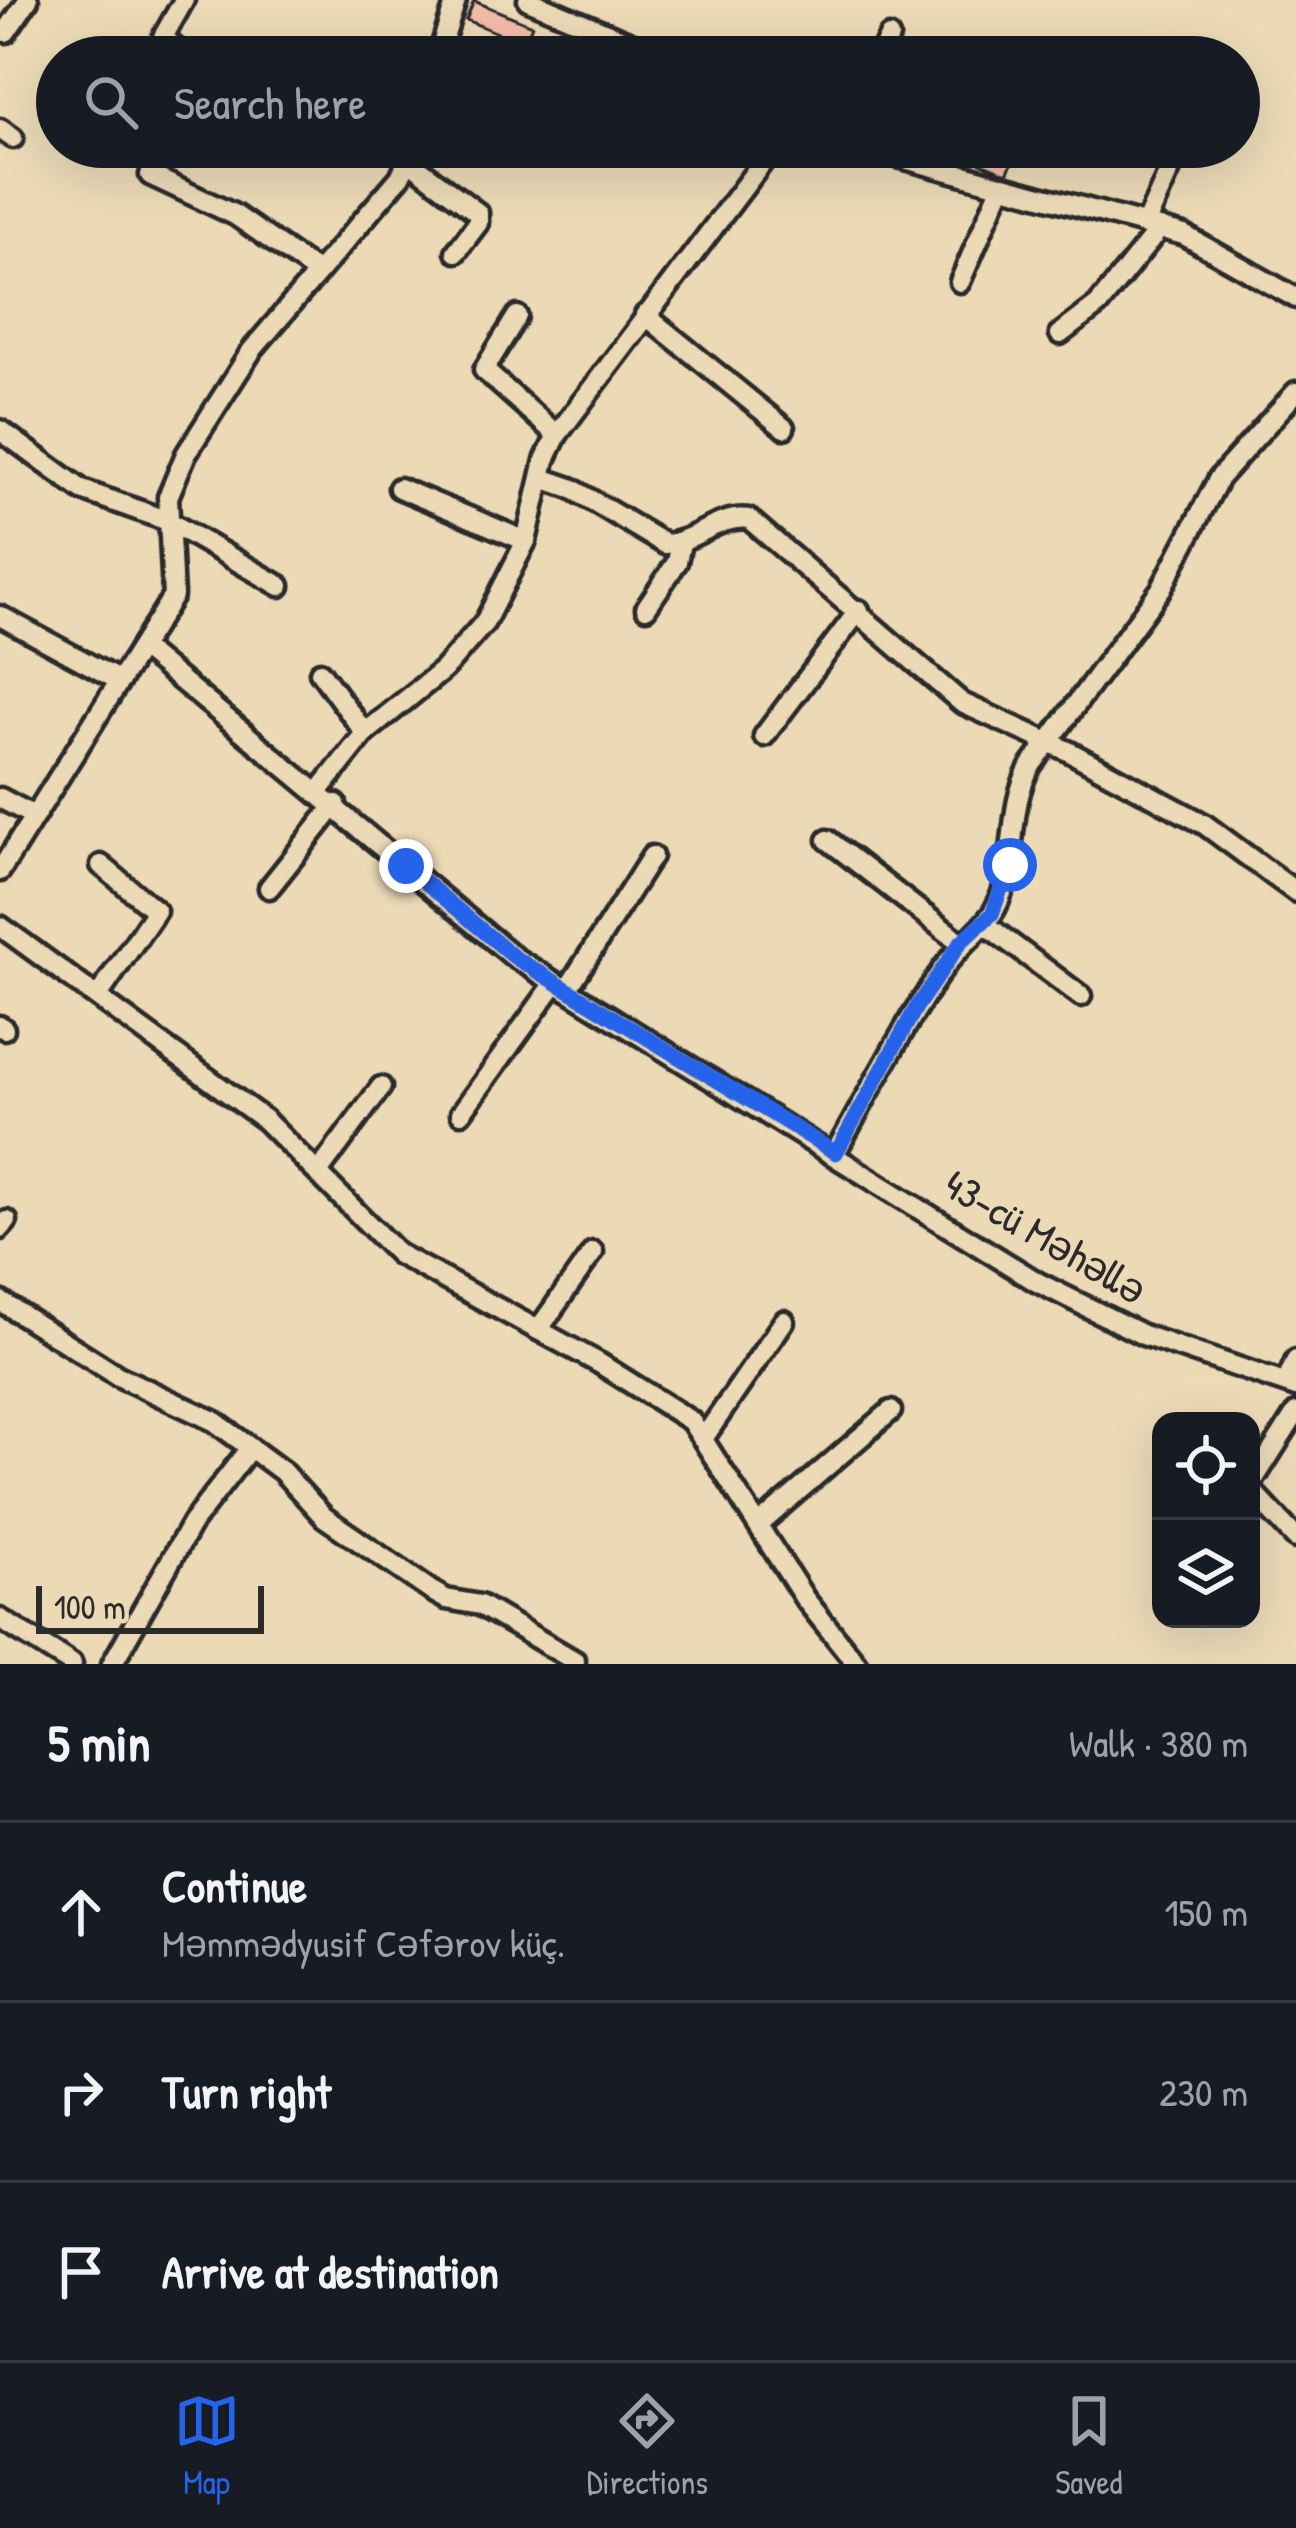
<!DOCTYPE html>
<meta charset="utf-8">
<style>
body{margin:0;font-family:"Patrick Hand",sans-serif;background:#242831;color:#f1f3f6}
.controls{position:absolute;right:36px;bottom:36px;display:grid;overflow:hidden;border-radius:24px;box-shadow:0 12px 48px #0002}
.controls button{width:108px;height:108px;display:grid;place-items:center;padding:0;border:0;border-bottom:3px solid #363941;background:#171b24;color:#f1f3f6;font:60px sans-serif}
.scale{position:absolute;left:36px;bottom:30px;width:228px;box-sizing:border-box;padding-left:12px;border:6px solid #2b2b2b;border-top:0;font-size:33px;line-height:42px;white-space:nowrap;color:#2b2b2b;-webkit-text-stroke:9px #ecdab7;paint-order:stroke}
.stop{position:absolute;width:36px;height:36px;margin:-27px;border:9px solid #2563eb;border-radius:50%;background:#fff}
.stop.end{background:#2563eb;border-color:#fff;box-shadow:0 3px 12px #0008}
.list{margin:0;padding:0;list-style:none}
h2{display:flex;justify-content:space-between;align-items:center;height:156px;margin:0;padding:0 48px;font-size:51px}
h2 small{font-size:39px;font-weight:400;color:#9ea1a6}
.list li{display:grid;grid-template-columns:78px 1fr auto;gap:36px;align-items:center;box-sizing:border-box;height:180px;padding:0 48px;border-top:3px solid #363941}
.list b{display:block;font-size:45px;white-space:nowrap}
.list p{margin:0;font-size:39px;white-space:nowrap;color:#9ea1a6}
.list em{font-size:39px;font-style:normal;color:#9ea1a6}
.icon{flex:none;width:66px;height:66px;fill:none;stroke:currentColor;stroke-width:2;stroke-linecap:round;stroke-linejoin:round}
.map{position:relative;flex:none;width:1296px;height:1664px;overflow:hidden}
.search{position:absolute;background:#171b24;box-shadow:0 12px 48px #0002;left:36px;right:36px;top:36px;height:132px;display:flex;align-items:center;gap:30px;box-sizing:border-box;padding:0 42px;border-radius:66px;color:#9ea1a6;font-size:45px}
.sheet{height:696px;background:#171b24}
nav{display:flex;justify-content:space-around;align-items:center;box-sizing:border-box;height:168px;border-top:3px solid #363941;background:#171b24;font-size:33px;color:#9ea1a6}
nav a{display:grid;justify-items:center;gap:6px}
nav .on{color:#2563eb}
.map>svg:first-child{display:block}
.building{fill:#f3bba9;stroke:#2b2b2b;stroke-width:3}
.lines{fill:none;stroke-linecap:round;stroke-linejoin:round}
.minor-casing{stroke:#2b2b2b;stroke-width:27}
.minor{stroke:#ecdab7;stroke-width:18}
.route{stroke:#2563eb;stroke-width:15}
.labels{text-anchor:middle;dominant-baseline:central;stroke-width:9;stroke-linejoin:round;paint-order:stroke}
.street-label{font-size:42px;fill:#2b2b2b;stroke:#ecdab7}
</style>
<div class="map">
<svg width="1296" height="1664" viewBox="0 0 1296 1664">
<rect width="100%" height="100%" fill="#ecdab7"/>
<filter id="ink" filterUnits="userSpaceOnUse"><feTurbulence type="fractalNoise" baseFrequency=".00833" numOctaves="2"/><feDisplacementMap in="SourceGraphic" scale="24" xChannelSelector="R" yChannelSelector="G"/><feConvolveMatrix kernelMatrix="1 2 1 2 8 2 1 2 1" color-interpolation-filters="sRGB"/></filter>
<g filter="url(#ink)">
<g class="building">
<polygon points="474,1 532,25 524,44 466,20"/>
<polygon points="982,147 1019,147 1007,174 976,161"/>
</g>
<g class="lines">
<g class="minor-casing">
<g id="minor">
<polyline points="184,0 163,37 185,57"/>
<polyline points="528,0 664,57"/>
<polyline points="6,32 28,0"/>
<polyline points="438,57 456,0"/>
<polyline points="879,57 889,37"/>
<polyline points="0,129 13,138"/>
<polyline points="861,147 1184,235 1296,298"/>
<polyline points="409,161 478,213 478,223 456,252"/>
<polyline points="150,175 235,215 317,272"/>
<polyline points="1145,225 1180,147"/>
<polyline points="960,282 1001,187"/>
<polyline points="645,315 784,428"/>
<polyline points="517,316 484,370 557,435"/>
<polyline points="1060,334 1098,305 1160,228"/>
<polyline points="0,430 82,490 168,521 280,586"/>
<path d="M542 478 571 488 665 544C696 542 717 515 749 519L962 703 1068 751 1204 824 1296 892"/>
<polyline points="399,488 526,541"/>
<polyline points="646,608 677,562 681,543"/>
<polyline points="0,616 120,681"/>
<polyline points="143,649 514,957 1037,1282 1143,1335 1296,1387"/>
<polyline points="320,672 365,733"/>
<polyline points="764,736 859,610"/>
<polyline points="319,791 365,733 443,670 485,622 526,541 545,460 557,435 774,147"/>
<polyline points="0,798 34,816"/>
<polyline points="828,840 960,942"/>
<polyline points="0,871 173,596 168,497 186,454 252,350 400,177 414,147"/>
<polyline points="269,888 336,804"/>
<polyline points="985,924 1081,996"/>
<polyline points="0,926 265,1120 398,1254 599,1363 691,1421 805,1599 857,1664"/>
<polyline points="567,990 652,856"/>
<polyline points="98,996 156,911 101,865"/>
<polyline points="0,1026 4,1029"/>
<polyline points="461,1113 555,983"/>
<path d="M835 1153C870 1091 902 1028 942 970 957 947 985 928 995 909 1019 864 1006 810 1030 767L1161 589 1219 478 1296 392"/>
<polyline points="320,1170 381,1087"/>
<polyline points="0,1229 7,1221"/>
<polyline points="0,1301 118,1376 214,1421 282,1471 324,1517 430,1590 446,1599 480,1605 575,1661"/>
<polyline points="538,1330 593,1252"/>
<polyline points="1286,1383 1296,1360"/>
<polyline points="705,1436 784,1321"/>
<polyline points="1251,1484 1296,1413"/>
<polyline points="1251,1490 1296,1538"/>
<polyline points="761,1523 891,1411"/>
<polyline points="0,1619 72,1664"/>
<polyline points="112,1664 192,1523 250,1448"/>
</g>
</g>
<use href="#minor" class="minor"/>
</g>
</g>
<g class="lines" filter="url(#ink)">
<polyline class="route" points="406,866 514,957 836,1153 917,1006 961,942 992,914 1010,865"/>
</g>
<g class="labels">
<g class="street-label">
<text transform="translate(1046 1236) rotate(30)">43-cü Məhəllə</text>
</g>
</g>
</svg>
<div class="controls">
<button><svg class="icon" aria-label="locate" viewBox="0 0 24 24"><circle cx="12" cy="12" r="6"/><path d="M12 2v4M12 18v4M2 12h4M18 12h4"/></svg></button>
<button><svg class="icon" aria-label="layers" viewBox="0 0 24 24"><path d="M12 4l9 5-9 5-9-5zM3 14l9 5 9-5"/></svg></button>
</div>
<div class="scale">100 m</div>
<div class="stop" style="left:1010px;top:865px"></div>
<div class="stop end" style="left:406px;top:866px"></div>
<div class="search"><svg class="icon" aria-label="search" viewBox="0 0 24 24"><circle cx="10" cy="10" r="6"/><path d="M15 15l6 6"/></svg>Search here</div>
</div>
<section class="sheet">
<h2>5 min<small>Walk · 380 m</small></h2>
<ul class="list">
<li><svg class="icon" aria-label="ahead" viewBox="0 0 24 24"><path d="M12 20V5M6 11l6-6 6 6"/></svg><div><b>Continue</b><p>Məmmədyusif Cəfərov küç.</p></div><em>150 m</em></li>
<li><svg class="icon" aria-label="right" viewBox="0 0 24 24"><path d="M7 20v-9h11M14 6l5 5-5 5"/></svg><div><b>Turn right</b></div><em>230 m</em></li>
<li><svg class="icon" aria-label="arrive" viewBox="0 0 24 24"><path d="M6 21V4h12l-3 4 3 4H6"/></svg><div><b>Arrive at destination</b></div></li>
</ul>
</section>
<nav>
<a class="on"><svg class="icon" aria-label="map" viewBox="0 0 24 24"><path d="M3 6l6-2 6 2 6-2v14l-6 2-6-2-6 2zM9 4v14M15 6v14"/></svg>Map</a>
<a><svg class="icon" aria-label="directions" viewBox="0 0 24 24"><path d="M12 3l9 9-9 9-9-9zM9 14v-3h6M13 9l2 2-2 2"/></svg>Directions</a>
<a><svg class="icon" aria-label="saved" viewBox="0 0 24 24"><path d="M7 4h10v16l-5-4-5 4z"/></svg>Saved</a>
</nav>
